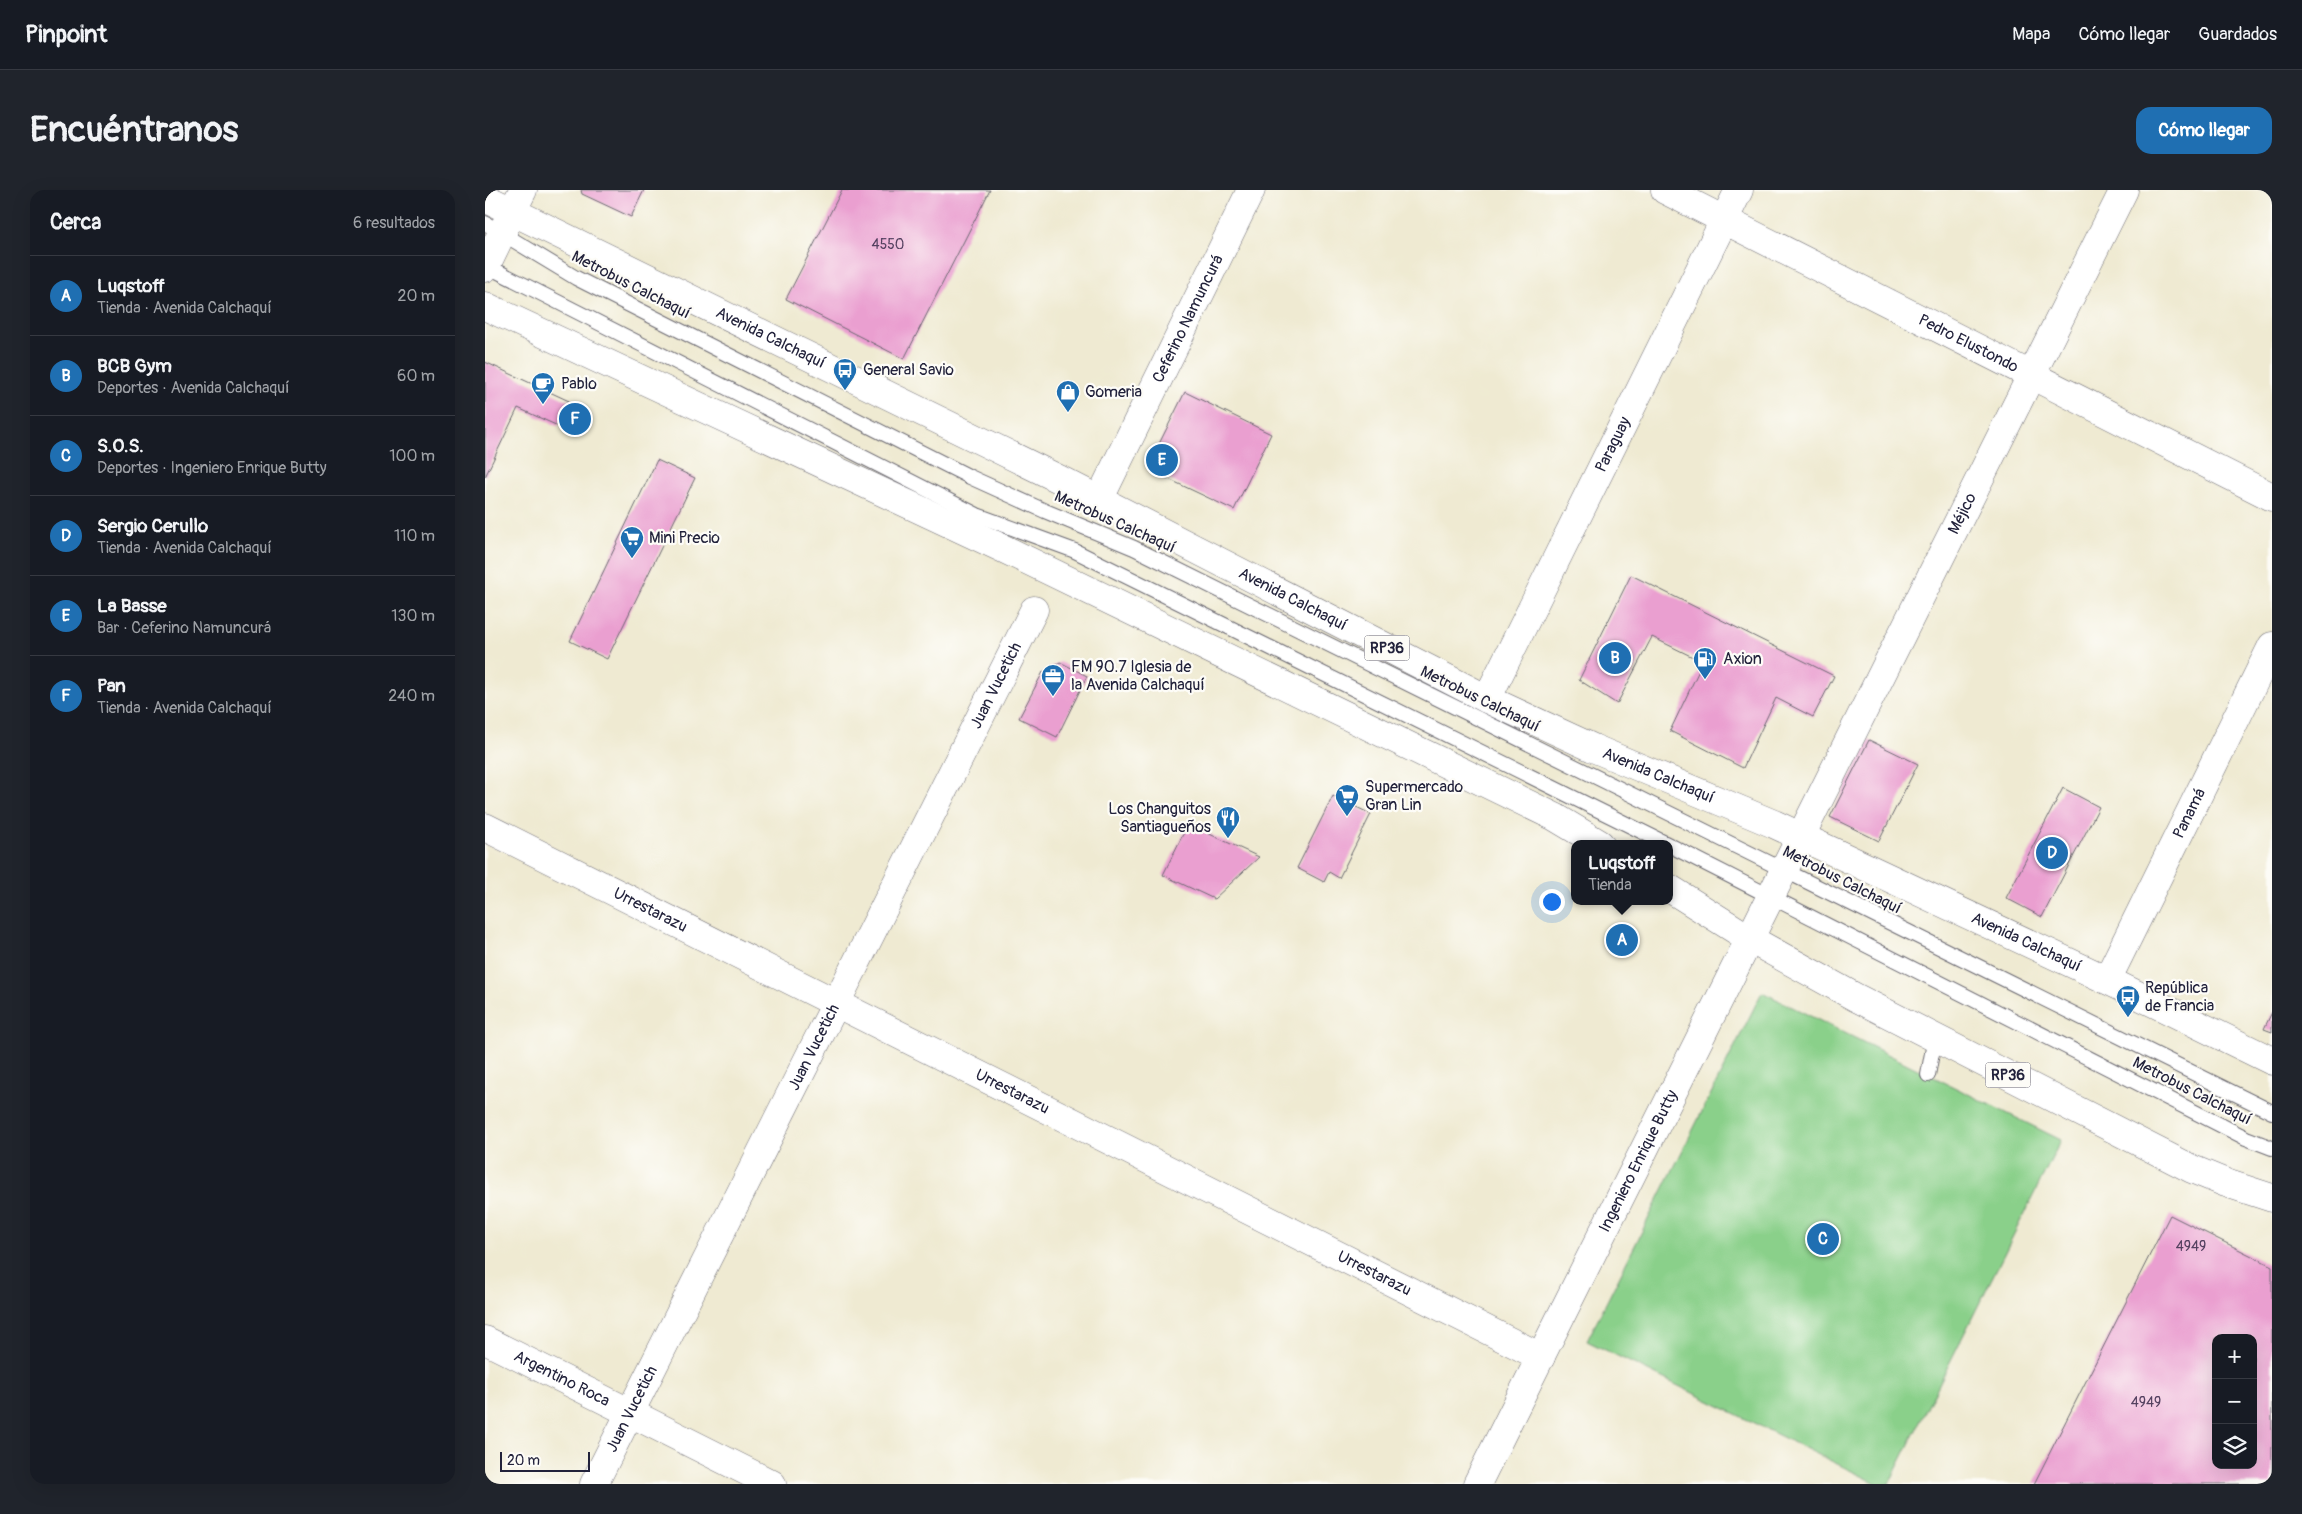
<!DOCTYPE html>
<html lang="es">
<meta charset="utf-8">
<style>
body{margin:0;font-family:Pangolin,sans-serif;background:#20242c;color:#f1f3f6}
.controls{position:absolute;right:15px;bottom:15px;display:grid;overflow:hidden;border-radius:10px;box-shadow:0 5px 20px #0002}
.controls button{width:45px;height:45px;display:grid;place-items:center;padding:0;border:0;border-bottom:1px solid #363941;background:#171b24;color:#f1f3f6;font:25px sans-serif}
.scale{position:absolute;left:15px;bottom:12px;width:90px;box-sizing:border-box;padding-left:5px;border:2px solid #22223b;border-top:0;font-size:14px;line-height:18px;white-space:nowrap;color:#22223b;-webkit-text-stroke:4px #fdfcf7;paint-order:stroke}
.you{position:absolute;left:1066px;top:711px;width:18px;height:18px;margin:-12px;border:4px solid #fff;border-radius:50%;background:#1a73e8;box-shadow:0 0 0 8px #1a73e833}
.badge{display:grid;place-items:center;width:32px;height:32px;border-radius:50%;background:#1f6fb2;color:#fff;font-size:16px;font-weight:700}
.pin{position:absolute;translate:-50% -50%;border:2px solid #fff;box-shadow:0 1px 5px #0006}
.popup{position:absolute;left:1086px;top:650px;width:102px;height:65px;box-sizing:border-box;display:grid;place-content:center;border-radius:10px;background:#171b24;filter:drop-shadow(0 1px 4px #0005);font-size:16px;white-space:nowrap;color:#9ea1a6}
.popup b{font-size:19px;color:#f1f3f6}
.popup::after{content:'';position:absolute;left:50%;top:100%;margin-left:-10px;border:10px solid transparent;border-top-color:#171b24}
.list{margin:0;padding:0;list-style:none}
h2{display:flex;justify-content:space-between;align-items:center;height:65px;margin:0;padding:0 20px;font-size:21px}
h2 small{font-size:16px;font-weight:400;color:#9ea1a6}
.list li{display:grid;grid-template-columns:32px 1fr auto;gap:15px;align-items:center;box-sizing:border-box;height:80px;padding:0 20px;border-top:1px solid #363941}
.list b{display:block;font-size:19px;white-space:nowrap}
.list p{margin:0;font-size:16px;white-space:nowrap;color:#9ea1a6}
.list em{font-size:16px;font-style:normal;color:#9ea1a6}
.icon{flex:none;width:28px;height:28px;fill:none;stroke:currentColor;stroke-width:2;stroke-linecap:round;stroke-linejoin:round}
.map{position:relative;flex:none;width:1787px;height:1294px;overflow:hidden;border-radius:15px}
header{display:flex;align-items:center;gap:30px;box-sizing:border-box;height:70px;padding:0 25px;background:#171b24;border-bottom:1px solid #363941}
header strong{font-size:24px}
nav{display:flex;gap:28px;margin-inline-start:auto;font-size:18px}
.intro{display:flex;align-items:center;justify-content:space-between;box-sizing:border-box;height:120px;padding:0 30px}
h1{margin:0;font-size:35px}
.button{padding:12px 22px;border-radius:15px;background:#1f6fb2;color:#fff;font-size:18px;font-weight:700}
main{display:flex;gap:30px;padding:0 30px}
aside{flex:1;background:#171b24;border-radius:15px;box-shadow:0 5px 20px #0002}
.map>svg:first-child{display:block}
.green{fill:#8ad08a;stroke:#567962}
.building{fill:#ea9fd0;fill-rule:evenodd}
.lines{fill:none;stroke-linecap:round;stroke-linejoin:round}
.service-casing{stroke:#6a6870;stroke-width:16}
.minor-casing{stroke:#6a6870;stroke-width:29}
.tertiary-casing{stroke:#6a6870;stroke-width:29}
.secondary-casing{stroke:#6a6870;stroke-width:29}
.primary-casing{stroke:#6a6870;stroke-width:29}
.service{stroke:#fff;stroke-width:14}
.minor{stroke:#fff;stroke-width:28}
.tertiary{stroke:#fff;stroke-width:28}
.secondary{stroke:#fff;stroke-width:28}
.primary{stroke:#fff;stroke-width:28}
.labels{text-anchor:middle;dominant-baseline:central;stroke-width:4.5;stroke-linejoin:round;paint-order:stroke}
.number-label{font-size:14px;fill:#544160}
.shield{fill:#fdfcf7;stroke:#646373;stroke-width:1}
.shield-label{font-size:15px;font-weight:bold;fill:#22223b}
.street-label{font-size:16px;fill:#22223b;stroke:#fdfcf7}
.poi-label{font-size:16px;fill:#22223b;stroke:#fdfcf7;text-anchor:start}
</style>
<header>
<strong>Pinpoint</strong>
<nav><a>Mapa</a><a>Cómo llegar</a><a>Guardados</a></nav>
</header>
<div class="intro"><h1>Encuéntranos</h1><a class="button">Cómo llegar</a></div>
<main>
<aside>
<h2>Cerca<small>6 resultados</small></h2>
<ul class="list">
<li><span class="badge">A</span><div><b>Luqstoff</b><p>Tienda · Avenida Calchaquí</p></div><em>20 m</em></li>
<li><span class="badge">B</span><div><b>BCB Gym</b><p>Deportes · Avenida Calchaquí</p></div><em>60 m</em></li>
<li><span class="badge">C</span><div><b>S.O.S.</b><p>Deportes · Ingeniero Enrique Butty</p></div><em>100 m</em></li>
<li><span class="badge">D</span><div><b>Sergio Cerullo</b><p>Tienda · Avenida Calchaquí</p></div><em>110 m</em></li>
<li><span class="badge">E</span><div><b>La Basse</b><p>Bar · Ceferino Namuncurá</p></div><em>130 m</em></li>
<li><span class="badge">F</span><div><b>Pan</b><p>Tienda · Avenida Calchaquí</p></div><em>240 m</em></li>
</ul>
</aside>
<div class="map">
<svg width="1787" height="1294" viewBox="0 0 1787 1294">
<rect width="100%" height="100%" fill="#fdfcf7"/>
<filter id="ink" filterUnits="userSpaceOnUse"><feTurbulence type="fractalNoise" baseFrequency=".02" numOctaves="2"/><feDisplacementMap in="SourceGraphic" scale="10" xChannelSelector="R" yChannelSelector="G"/><feConvolveMatrix kernelMatrix="1 2 1 2 8 2 1 2 1" color-interpolation-filters="sRGB"/></filter>
<filter id="wash" filterUnits="userSpaceOnUse"><feTurbulence type="fractalNoise" baseFrequency=".0096" numOctaves="4" result="noise"/><feDisplacementMap in="SourceGraphic" scale="20" xChannelSelector="R" yChannelSelector="G"/><feGaussianBlur stdDeviation="1.12" result="paint"/><feColorMatrix in="noise" values="0 0 0 0 0 0 0 0 0 0 0 0 0 0 0 0 0 1.4 0 .05"/><feComposite in="paint" operator="in"/></filter>
<g filter="url(#wash)">
<rect width="100%" height="100%" fill="#efead2"/>
<polygon class="green" points="1277,802 1576,950 1404,1294 1393,1294 1102,1151"/>
<g id="blocks">
<g class="building">
<polygon points="96,0 159,0 146,27 97,4"/>
<polygon points="357,0 505,0 419,169 301,109"/>
<polygon points="0,172 84,211 73,236 33,218 0,287"/>
<polygon points="700,202 786,244 749,320 673,284 670,262"/>
<polygon points="172,270 210,288 122,469 85,451"/>
<polygon points="1146,385 1349,486 1328,527 1291,508 1258,578 1185,541 1218,472 1167,447 1132,514 1094,490"/>
<polygon points="575,472 602,486 572,547 534,528 558,482"/>
<polygon points="1384,550 1433,574 1394,651 1345,627"/>
<polygon points="1578,598 1614,617 1557,727 1521,708"/>
<polygon points="848,606 886,624 854,688 844,682 839,692 812,678"/>
<polygon points="703,634 774,667 729,709 678,685"/>
<polygon points="1787,822 1787,842 1779,839"/>
<path d="M1685 1025 1787 1076V1294H1549ZM1731 1148H1768V1275H1731Z"/>
</g>
</g>
</g>
<g filter="url(#ink)">
<use href="#blocks" fill-opacity="0" stroke="#6a6870" stroke-width="1"/>
<g class="lines">
<g class="service-casing">
<g id="service">
<polyline points="0,33 91,88 485,287 560,321 649,358 1787,922"/>
<polyline points="0,75 492,325 590,361 1182,654"/>
<polyline points="1184,655 1761,948 1787,958"/>
<polyline points="1443,885 1450,847"/>
</g>
</g>
<g class="minor-casing">
<g id="minor">
<path id="s1" d="M1180 0 1787 307"/>
<path id="s2" d="M614 310 766 0"/>
<path id="s3" d="M1002 509 1254 0"/>
<path id="s4" d="M0 637 1056 1167"/>
<path id="s5" d="M1622 790 1787 456"/>
<path id="s6" d="M0 1150 287 1294"/>
<path id="s7" d="M109 1294 549 420"/>
<path id="s8" d="M992 1294 1639 0"/>
</g>
</g>
<g class="tertiary-casing">
<polyline id="tertiary" points="27,22 38,0"/>
</g>
<g class="secondary-casing">
<polyline id="secondary" points="0,78 27,22"/>
</g>
<g class="primary-casing">
<g id="primary">
<path id="s9" d="M0 8 574 289 1002 509 1108 558 1289 634 1622 790 1787 871"/>
<polyline points="0,116 519,359 1070,627 1115,654"/>
<polyline points="1184,698 1265,749 1370,807 1707,979 1741,993 1787,1008"/>
</g>
</g>
<use href="#service" class="service"/>
<use href="#minor" class="minor"/>
<use href="#tertiary" class="tertiary"/>
<use href="#secondary" class="secondary"/>
<use href="#primary" class="primary"/>
</g>
</g>
<defs>
<g id="bus-pin" transform="scale(1.25)"><path d="M0 17L-7.5 6A9.5 9.5 0 1 1 7.5 6Z" fill="#1f6fb2" stroke="#fdfcf7"/><path d="M-5-6H5V4H4V6H2V4H-2V6H-4V4H-5ZM-3.5-4V0h7V-4ZM-3.5 1.2v1.5H-2V1.2ZM2 1.2v1.5H3.5V1.2Z" fill="#fff"/></g>
<g id="cafe-pin" transform="scale(1.25)"><path d="M0 17L-7.5 6A9.5 9.5 0 1 1 7.5 6Z" fill="#1f6fb2" stroke="#fdfcf7"/><path d="M-5.5-4.5H6V0H3Q3 3.5 0 3.5H-2.5Q-5.5 3.5-5.5 0ZM3-3.2v2h1.7v-2ZM-6 4.5H4V6H-6Z" fill="#fff"/></g>
<g id="shop-pin" transform="scale(1.25)"><path d="M0 17L-7.5 6A9.5 9.5 0 1 1 7.5 6Z" fill="#1f6fb2" stroke="#fdfcf7"/><path d="M-5-2.5h2.3a2.7 3.5 0 0 1 5.4 0H5L5.5 6h-11ZM-1.5-2.5h3a1.5 2.3 0 0 0-3 0Z" fill="#fff"/></g>
<g id="supermarket-pin" transform="scale(1.25)"><path d="M0 17L-7.5 6A9.5 9.5 0 1 1 7.5 6Z" fill="#1f6fb2" stroke="#fdfcf7"/><path d="M-6-5.5h2.5l.6 2H6L4.5 2H-2.5L-4.4-4H-6ZM-1.5 3.2a1.3 1.3 0 1 0 .1 0ZM3 3.2a1.3 1.3 0 1 0 .1 0Z" fill="#fff"/></g>
<g id="fuel-pin" transform="scale(1.25)"><path d="M0 17L-7.5 6A9.5 9.5 0 1 1 7.5 6Z" fill="#1f6fb2" stroke="#fdfcf7"/><path d="M-5.5-6h7V0h2V4h1.3V-2.5L3-4.5l.8-.8L6-3V5H2.5V1h-1V6h-7ZM-4.2-4.7v3.2H.2V-4.7Z" fill="#fff"/></g>
<g id="office-pin" transform="scale(1.25)"><path d="M0 17L-7.5 6A9.5 9.5 0 1 1 7.5 6Z" fill="#1f6fb2" stroke="#fdfcf7"/><path d="M-6-3h4V-5.5h4V-3h4V5H-6ZM-1-4.5V-3h2v-1.5ZM-6 0V1H6V0Z" fill="#fff"/></g>
<g id="restaurant-pin" transform="scale(1.25)"><path d="M0 17L-7.5 6A9.5 9.5 0 1 1 7.5 6Z" fill="#1f6fb2" stroke="#fdfcf7"/><path d="M-5-6h1v4h1v-4h1v4h1v-4h1v5L-1.5 .5V6h-2V.5L-5-1ZM5-6V6H3V1.5H1.5Q1.5-4 5-6Z" fill="#fff"/></g>
</defs>
<g fill-rule="evenodd">
<use href="#bus-pin" x="360" y="180"/>
<use href="#cafe-pin" x="58" y="194"/>
<use href="#shop-pin" x="583" y="202"/>
<use href="#supermarket-pin" x="147" y="348"/>
<use href="#fuel-pin" x="1220" y="469"/>
<use href="#office-pin" x="568" y="486"/>
<use href="#supermarket-pin" x="862" y="606"/>
<use href="#restaurant-pin" x="743" y="628"/>
<use href="#bus-pin" x="1643" y="807"/>
</g>
<g class="labels">
<g class="number-label">
<text x="403" y="54">4550</text>
<text x="1706" y="1056">4949</text>
<text x="1661" y="1212">4949</text>
</g>
<g class="shield">
<rect x="879.5" y="445.5" width="45" height="25" rx="4"/>
<rect x="1500.5" y="872.5" width="45" height="25" rx="4"/>
</g>
<g class="shield-label">
<text x="902" y="458">RP36</text>
<text x="1523" y="885">RP36</text>
</g>
<g class="street-label">
<text transform="translate(146 95) rotate(27)">Metrobus Calchaquí</text>
<text stroke="none"><textPath href="#s2" startOffset="202">Ceferino Namuncurá</textPath></text>
<text stroke="none"><textPath href="#s9" startOffset="318">Avenida Calchaquí</textPath></text>
<text stroke="none"><textPath href="#s1" startOffset="340">Pedro Elustondo</textPath></text>
<text stroke="none"><textPath href="#s3" startOffset="284">Paraguay</textPath></text>
<text stroke="none"><textPath href="#s8" startOffset="1085">Méjico</textPath></text>
<text transform="translate(630 332) rotate(24)">Metrobus Calchaquí</text>
<text stroke="none"><textPath href="#s9" startOffset="902">Avenida Calchaquí</textPath></text>
<text stroke="none"><textPath href="#s7" startOffset="894">Juan Vucetich</textPath></text>
<text transform="translate(995 509) rotate(26)">Metrobus Calchaquí</text>
<text stroke="none"><textPath href="#s9" startOffset="1308">Avenida Calchaquí</textPath></text>
<text stroke="none"><textPath href="#s5" startOffset="186">Panamá</textPath></text>
<text transform="translate(1357 690) rotate(27)">Metrobus Calchaquí</text>
<text stroke="none"><textPath href="#s4" startOffset="185">Urrestarazu</textPath></text>
<text stroke="none"><textPath href="#s9" startOffset="1712">Avenida Calchaquí</textPath></text>
<text stroke="none"><textPath href="#s7" startOffset="489">Juan Vucetich</textPath></text>
<text stroke="none"><textPath href="#s4" startOffset="590">Urrestarazu</textPath></text>
<text transform="translate(1707 901) rotate(27)">Metrobus Calchaquí</text>
<text stroke="none"><textPath href="#s8" startOffset="361">Ingeniero Enrique Butty</textPath></text>
<text stroke="none"><textPath href="#s4" startOffset="995">Urrestarazu</textPath></text>
<text stroke="none"><textPath href="#s6" startOffset="86">Argentino Roca</textPath></text>
<text stroke="none"><textPath href="#s7" startOffset="84">Juan Vucetich</textPath></text>
</g>
<g class="poi-label">
<text x="378" y="180">General Savio</text>
<text x="76" y="194">Pablo</text>
<text x="600" y="202">Gomeria</text>
<text x="164" y="348">Mini Precio</text>
<text x="1238" y="469">Axion</text>
<text x="586" y="477">FM 90.7 Iglesia de<tspan x="586" dy="18">la Avenida Calchaquí</tspan></text>
<text x="880" y="597">Supermercado<tspan x="880" dy="18">Gran Lin</tspan></text>
<text x="726" y="619" text-anchor="end">Los Changuitos<tspan x="726" dy="18">Santiagueños</tspan></text>
<text x="1660" y="798">República<tspan x="1660" dy="18">de Francia</tspan></text>
</g>
</g>
</svg>
<div class="controls">
<button>+</button>
<button>−</button>
<button><svg class="icon" aria-label="layers" viewBox="0 0 24 24"><path d="M12 4l9 5-9 5-9-5zM3 14l9 5 9-5"/></svg></button>
</div>
<div class="scale">20 m</div>
<div class="you"></div>
<div class="pin badge" style="left:1137px;top:750px">A</div>
<div class="popup"><b>Luqstoff</b>Tienda</div>
<div class="pin badge" style="left:1130px;top:468px">B</div>
<div class="pin badge" style="left:1338px;top:1049px">C</div>
<div class="pin badge" style="left:1567px;top:663px">D</div>
<div class="pin badge" style="left:677px;top:270px">E</div>
<div class="pin badge" style="left:90px;top:229px">F</div>
</div>
</main>
